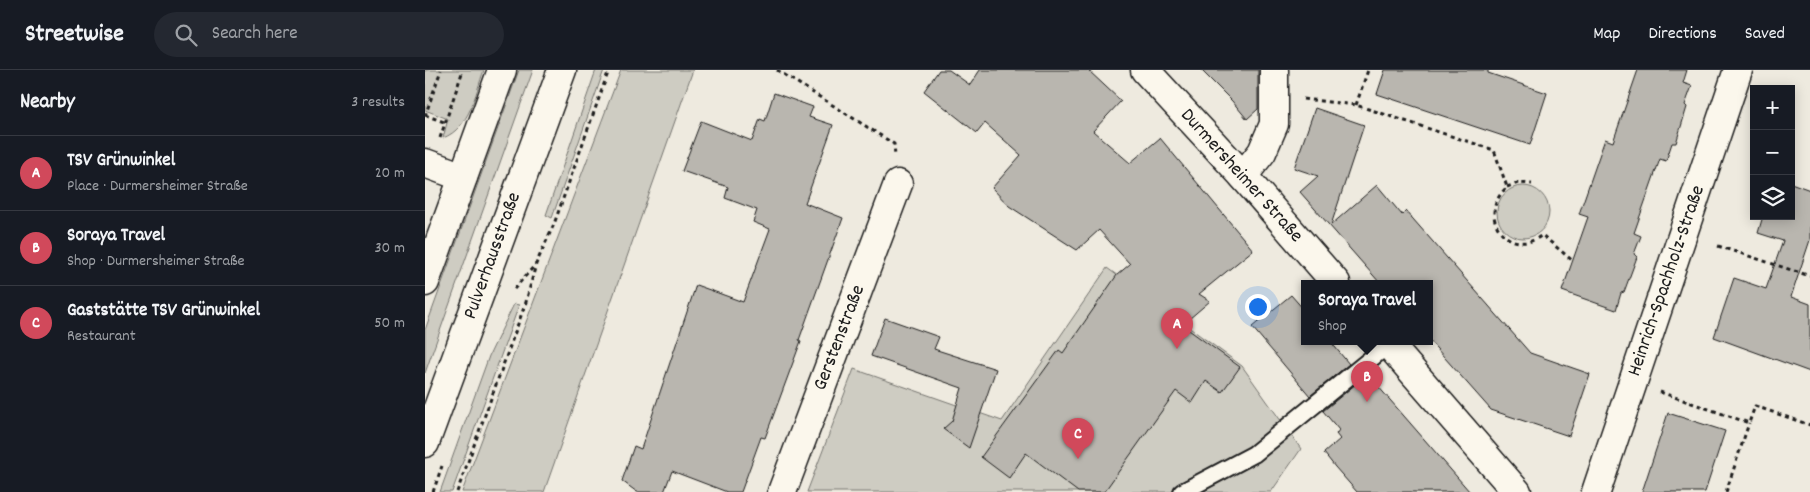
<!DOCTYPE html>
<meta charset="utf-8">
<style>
body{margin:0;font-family:Dekko,sans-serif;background:#242831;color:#f1f3f6}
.controls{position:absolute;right:15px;top:15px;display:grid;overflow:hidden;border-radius:0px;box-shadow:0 2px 12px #0003}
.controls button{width:45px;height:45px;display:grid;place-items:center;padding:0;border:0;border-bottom:1px solid #363941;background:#171b24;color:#f1f3f6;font:25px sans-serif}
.you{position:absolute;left:832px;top:236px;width:18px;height:18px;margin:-12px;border:4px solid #fff;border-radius:50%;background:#1a73e8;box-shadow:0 0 0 8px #1a73e833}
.badge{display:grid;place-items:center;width:32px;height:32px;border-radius:50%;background:#d1495b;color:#fff;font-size:16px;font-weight:700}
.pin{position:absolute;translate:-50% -41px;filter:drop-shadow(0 1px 2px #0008)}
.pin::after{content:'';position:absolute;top:26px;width:18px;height:15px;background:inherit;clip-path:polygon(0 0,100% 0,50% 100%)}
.popup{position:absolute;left:876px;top:210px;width:132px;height:65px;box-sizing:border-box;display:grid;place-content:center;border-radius:0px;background:#171b24;filter:drop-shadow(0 1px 4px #0005);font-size:16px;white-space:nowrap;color:#9ea1a6}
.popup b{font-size:19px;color:#f1f3f6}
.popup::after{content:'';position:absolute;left:50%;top:100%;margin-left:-10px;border:10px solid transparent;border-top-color:#171b24}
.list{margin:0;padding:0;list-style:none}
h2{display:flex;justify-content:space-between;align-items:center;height:65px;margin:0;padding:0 20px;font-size:21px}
h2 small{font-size:16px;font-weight:400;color:#9ea1a6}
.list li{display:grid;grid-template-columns:32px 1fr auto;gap:15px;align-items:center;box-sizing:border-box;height:75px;padding:0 20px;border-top:1px solid #363941}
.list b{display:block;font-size:19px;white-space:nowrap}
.list p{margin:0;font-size:16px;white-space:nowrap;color:#9ea1a6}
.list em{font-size:16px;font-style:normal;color:#9ea1a6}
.icon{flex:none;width:28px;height:28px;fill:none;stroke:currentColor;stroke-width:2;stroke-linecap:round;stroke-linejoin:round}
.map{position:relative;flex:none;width:1385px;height:422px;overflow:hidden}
header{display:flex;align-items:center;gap:30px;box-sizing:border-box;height:70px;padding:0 25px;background:#171b24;border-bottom:1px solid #363941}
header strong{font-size:24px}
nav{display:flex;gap:28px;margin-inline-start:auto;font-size:18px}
.search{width:350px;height:45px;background:#242831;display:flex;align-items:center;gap:12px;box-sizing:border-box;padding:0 18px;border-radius:28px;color:#9ea1a6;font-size:19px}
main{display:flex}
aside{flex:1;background:#171b24}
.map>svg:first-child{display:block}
.green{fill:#ceccc2;stroke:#75746f}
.building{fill:#b9b6af;stroke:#1c1c1c}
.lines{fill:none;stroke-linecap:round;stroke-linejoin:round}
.service-casing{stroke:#1c1c1c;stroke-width:20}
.minor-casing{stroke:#1c1c1c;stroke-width:31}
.tertiary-casing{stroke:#1c1c1c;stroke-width:31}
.secondary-casing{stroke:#1c1c1c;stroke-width:31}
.path{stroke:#1c1c1c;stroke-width:3;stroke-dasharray:4 4;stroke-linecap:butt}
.service{stroke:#fbf7ec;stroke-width:16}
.minor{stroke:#fbf7ec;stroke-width:28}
.tertiary{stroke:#fbf7ec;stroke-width:28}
.secondary{stroke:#fbf7ec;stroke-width:28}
.labels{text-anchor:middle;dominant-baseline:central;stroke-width:4;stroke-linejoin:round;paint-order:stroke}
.street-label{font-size:20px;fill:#1c1c1c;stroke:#fbf7ec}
</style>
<header>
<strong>Streetwise</strong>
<div class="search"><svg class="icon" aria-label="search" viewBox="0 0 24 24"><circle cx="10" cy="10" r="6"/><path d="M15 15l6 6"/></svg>Search here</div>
<nav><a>Map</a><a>Directions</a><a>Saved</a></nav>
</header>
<main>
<aside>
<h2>Nearby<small>3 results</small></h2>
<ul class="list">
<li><span class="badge">A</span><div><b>TSV Grünwinkel</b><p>Place · Durmersheimer Straße</p></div><em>20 m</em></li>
<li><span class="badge">B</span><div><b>Soraya Travel</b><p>Shop · Durmersheimer Straße</p></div><em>30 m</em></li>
<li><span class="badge">C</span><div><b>Gaststätte TSV Grünwinkel</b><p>Restaurant</p></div><em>50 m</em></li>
</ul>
</aside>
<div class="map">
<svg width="1385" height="422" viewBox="0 0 1385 422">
<rect width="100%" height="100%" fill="#eeeadf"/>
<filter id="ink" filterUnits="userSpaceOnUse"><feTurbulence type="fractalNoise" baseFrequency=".02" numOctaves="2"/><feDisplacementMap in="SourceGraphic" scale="10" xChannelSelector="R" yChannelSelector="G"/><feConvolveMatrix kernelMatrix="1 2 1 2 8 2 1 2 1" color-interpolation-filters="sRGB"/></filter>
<g filter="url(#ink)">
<g class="green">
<path d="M0 0H59C50 24 45 58 18 68L23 49 0 40Z"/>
<polygon points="94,0 108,0 0,303 0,260"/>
<polygon points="171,0 179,0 127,148 121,145"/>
<polygon points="196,0 268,0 119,422 37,422"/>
<circle cx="1098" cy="142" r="26"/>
<polygon points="682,198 817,296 876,379 846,422 382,422 429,299 577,351"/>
<polygon points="89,234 94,235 27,422 15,422 64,286"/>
</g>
<g class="building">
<polygon points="514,0 524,0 545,15 555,0 663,0 696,31 668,61 705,93 735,68 828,180 774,224 785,231 757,255 815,297 797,322 781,311 767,333 751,321 679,422 653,422 601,383 584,408 556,387 634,280 638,283 692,205 705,194 674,160 652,180 584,136 567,118 596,85 560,53 552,63 499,21"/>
<polygon points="776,0 833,0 833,39 822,49 807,31"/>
<polygon points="960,0 1063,0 1063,3 1122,23 1105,75 952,24"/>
<polygon points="1213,0 1262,0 1258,13 1267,16 1260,35 1262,37 1251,73 1247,73 1241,91 1235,89 1209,163 1216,166 1209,184 1212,187 1199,222 1196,223 1191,240 1137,221 1163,147 1154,144 1180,69 1188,72"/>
<polygon points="349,23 388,37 384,47 408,55 380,133 418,148 374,270 376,271 340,368 336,367 316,422 302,422 247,401 239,422 212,422 197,411 209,376 216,379 271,215 318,232 345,159 328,152 332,140 300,128 303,117 257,101 276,51 327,71 335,49 340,51"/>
<polygon points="890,38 939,55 906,155 952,115 977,145 981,141 1105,283 1165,304 1144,366 1066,340 1004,270 1004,213 955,213 875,122 893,106 869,98"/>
<polygon points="1366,113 1385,120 1385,170 1366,227 1385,234 1385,302 1289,267 1309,208 1341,219 1358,171 1333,163 1338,146 1366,146"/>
<polygon points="866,225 880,241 880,271 905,271 924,294 885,326 827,257"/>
<polygon points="460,248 514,267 509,279 571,299 544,378 518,359 527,351 537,318 446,286"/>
<polygon points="945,307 999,369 1045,422 932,422 910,397 899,383 915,369 911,364 914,360 898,341 937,309 940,312"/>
<polygon points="1243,343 1300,361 1280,422 1217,422"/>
</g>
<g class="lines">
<g class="service-casing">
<polyline id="service" points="757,422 829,384 964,274"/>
</g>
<g class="minor-casing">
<g id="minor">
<polyline points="0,93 38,107"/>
<polyline points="818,106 837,82 849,54 849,0"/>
<polyline points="357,422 473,114"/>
<polyline points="1171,422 1313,0"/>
</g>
</g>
<g class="tertiary-casing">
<g id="tertiary">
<polyline points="720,0 818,106 911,213"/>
<polyline points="961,271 1092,422"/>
</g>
</g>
<g class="secondary-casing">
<g id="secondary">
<polyline points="0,212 77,0"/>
<polyline points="0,373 137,0"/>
</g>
</g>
<g class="path">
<polyline points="352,0 469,74 470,87"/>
<path d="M878 29 931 35 1069 80 1082 117C1048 149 1088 189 1117 165L1148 191"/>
<polyline points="931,35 943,0"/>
<polyline points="0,45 19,52"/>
<polyline points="0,46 16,0"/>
<polyline points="15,68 38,0"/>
<polyline points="1082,117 1093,113 1107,114"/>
<polyline points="1293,176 1385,206"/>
<polyline points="89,219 111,194"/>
<polyline points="1235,322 1324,353 1330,336 1385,355"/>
<polyline points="8,422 17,396"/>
<polyline points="32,422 101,232 111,194 129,154 184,0"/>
<polyline points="1301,422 1324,353"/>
</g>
<use href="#service" class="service"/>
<use href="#minor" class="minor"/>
<use href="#tertiary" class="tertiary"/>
<use href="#secondary" class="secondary"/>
</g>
</g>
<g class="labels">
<g class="street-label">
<text transform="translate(816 106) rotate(48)">Durmersheimer Straße</text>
<text transform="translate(68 186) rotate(-70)">Pulverhausstraße</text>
<text transform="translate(1242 211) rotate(-71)">Heinrich-Spachholz-Straße</text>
<text transform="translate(415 268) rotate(-69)">Gerstenstraße</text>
</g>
</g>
</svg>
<div class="controls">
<button>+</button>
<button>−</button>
<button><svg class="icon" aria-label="layers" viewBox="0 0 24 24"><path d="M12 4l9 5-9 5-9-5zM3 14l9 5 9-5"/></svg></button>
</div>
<div class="you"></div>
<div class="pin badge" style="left:752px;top:279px">A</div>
<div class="pin badge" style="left:942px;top:332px">B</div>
<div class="popup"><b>Soraya Travel</b>Shop</div>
<div class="pin badge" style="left:653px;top:389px">C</div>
</div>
</main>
